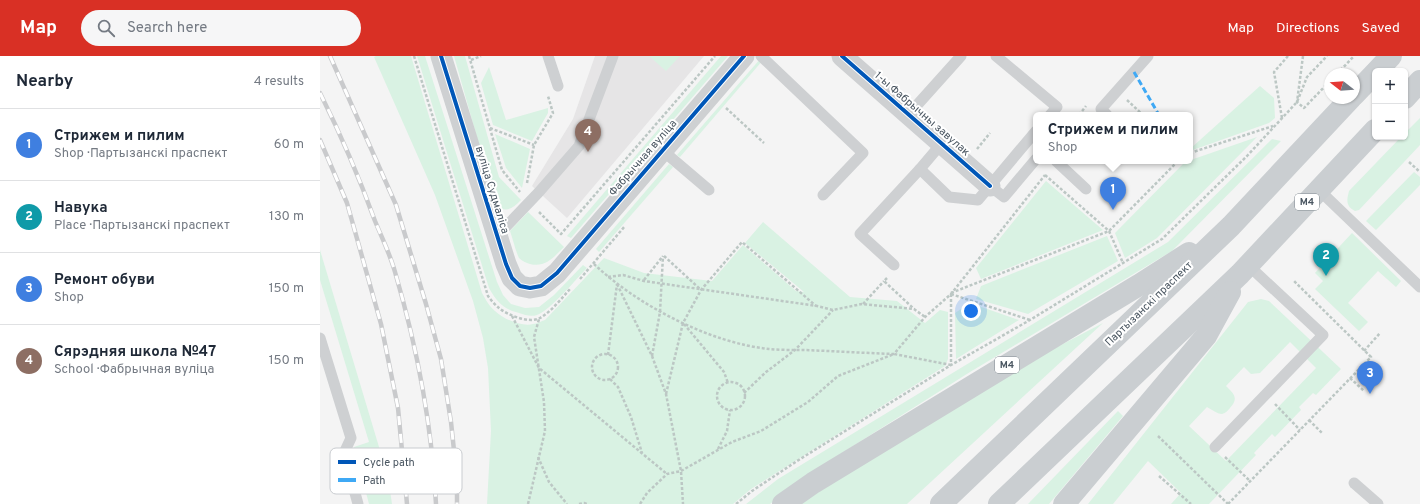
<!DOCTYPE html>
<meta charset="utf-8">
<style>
body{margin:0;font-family:Overpass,sans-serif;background:#f6f6f7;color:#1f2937}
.controls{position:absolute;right:12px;top:12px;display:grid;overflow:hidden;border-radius:6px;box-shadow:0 1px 3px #0004}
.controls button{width:36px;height:36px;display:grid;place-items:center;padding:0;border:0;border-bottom:1px solid #e0e1e3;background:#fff;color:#1f2937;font:20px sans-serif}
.compass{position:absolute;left:1004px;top:12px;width:36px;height:36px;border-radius:50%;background:#fff;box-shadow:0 1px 3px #0004;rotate:287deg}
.you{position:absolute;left:651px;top:255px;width:14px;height:14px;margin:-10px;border:3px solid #fff;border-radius:50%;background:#1a73e8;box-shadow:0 0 0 6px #1a73e833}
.badge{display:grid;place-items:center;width:26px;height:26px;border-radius:50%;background:#d93025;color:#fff;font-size:13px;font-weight:700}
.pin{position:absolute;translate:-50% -33px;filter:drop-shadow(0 1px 2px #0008)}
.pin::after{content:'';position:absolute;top:21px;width:14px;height:12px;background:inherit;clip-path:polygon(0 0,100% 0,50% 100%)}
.popup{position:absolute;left:713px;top:56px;width:160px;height:52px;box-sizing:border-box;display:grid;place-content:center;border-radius:6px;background:#fff;filter:drop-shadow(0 1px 3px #0005);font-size:13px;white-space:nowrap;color:#747a83}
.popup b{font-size:15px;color:#1f2937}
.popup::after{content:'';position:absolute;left:50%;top:100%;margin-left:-8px;border:8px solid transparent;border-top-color:#fff}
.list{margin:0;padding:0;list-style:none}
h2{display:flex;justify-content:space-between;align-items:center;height:52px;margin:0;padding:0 16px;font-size:17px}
h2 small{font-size:13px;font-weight:400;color:#747a83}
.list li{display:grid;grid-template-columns:26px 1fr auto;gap:12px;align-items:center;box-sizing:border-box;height:72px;padding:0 16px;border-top:1px solid #e0e1e3}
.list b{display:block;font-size:15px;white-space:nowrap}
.list p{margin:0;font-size:13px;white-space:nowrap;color:#747a83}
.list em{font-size:13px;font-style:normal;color:#747a83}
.icon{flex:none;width:22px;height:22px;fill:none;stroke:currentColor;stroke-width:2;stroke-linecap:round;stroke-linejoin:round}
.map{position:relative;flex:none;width:1100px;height:448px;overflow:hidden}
header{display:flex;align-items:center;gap:24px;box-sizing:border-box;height:56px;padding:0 20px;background:#d93025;color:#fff}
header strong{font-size:19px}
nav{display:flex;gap:22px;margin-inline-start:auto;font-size:14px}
.search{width:280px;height:36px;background:#f6f6f7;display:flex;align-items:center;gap:10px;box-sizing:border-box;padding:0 14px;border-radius:22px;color:#747a83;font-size:15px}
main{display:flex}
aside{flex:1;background:#fff}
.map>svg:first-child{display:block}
.education{fill:#e6e5e6}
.green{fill:#d9f2e3;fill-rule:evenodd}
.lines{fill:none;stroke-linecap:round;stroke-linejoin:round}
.path{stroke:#bcc7c4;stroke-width:2.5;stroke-dasharray:3 2;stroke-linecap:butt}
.lane{stroke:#ced0d2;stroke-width:11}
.street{stroke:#ced0d2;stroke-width:21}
.primary{stroke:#caced1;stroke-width:22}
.rail-casing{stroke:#c9cacc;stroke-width:4.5}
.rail{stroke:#fff;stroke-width:3;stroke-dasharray:9;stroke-linecap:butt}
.quiet{stroke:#3fa9f5;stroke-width:3;stroke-dasharray:6 3;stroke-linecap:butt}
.cycleway-casing{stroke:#fff;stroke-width:6}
.cycleway{stroke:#0057b8;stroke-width:4}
.labels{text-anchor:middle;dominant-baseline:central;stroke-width:4;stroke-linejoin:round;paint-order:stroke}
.shield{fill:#fff;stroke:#808990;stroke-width:1}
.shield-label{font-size:10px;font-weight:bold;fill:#4a5661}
.street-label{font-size:11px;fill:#4a5661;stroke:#fff}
.key{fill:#fff;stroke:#c9ccd0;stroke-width:1}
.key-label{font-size:11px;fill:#4a5661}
</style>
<header>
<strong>Map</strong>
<div class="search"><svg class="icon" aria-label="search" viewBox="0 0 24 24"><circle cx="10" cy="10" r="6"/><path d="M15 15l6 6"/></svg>Search here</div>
<nav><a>Map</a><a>Directions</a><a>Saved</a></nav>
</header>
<main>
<aside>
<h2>Nearby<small>4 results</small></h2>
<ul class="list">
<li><span class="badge" style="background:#3f7fe0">1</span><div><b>Стрижем и пилим</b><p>Shop · Партызанскі праспект</p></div><em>60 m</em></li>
<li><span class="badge" style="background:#0f9aa8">2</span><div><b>Навука</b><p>Place · Партызанскі праспект</p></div><em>130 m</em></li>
<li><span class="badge" style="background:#3f7fe0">3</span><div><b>Ремонт обуви</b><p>Shop</p></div><em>150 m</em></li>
<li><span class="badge" style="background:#8d6e63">4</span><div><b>Сярэдняя школа №47</b><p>School · Фабрычная вуліца</p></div><em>150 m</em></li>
</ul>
</aside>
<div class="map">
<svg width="1100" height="448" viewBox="0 0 1100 448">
<rect width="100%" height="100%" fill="#f4f4f4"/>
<polygon class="education" points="275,0 384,0 247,162 212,130 253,63"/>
<g class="green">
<path d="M56 0H91L162 237C166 244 169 250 175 255 183 263 202 271 213 268 217 268 221 265 225 264L284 202 324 217 392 225 423 189 476 235 484 236 425 187 443 166 530 241 577 245 605 267 620 254 628 256V303L625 310 431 433 413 448H167L171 375 168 312 163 282 153 245 115 139 54 1Z"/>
<path d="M97 0H105L177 226 183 239 191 248 205 252 219 251 234 239 263 209 267 212C256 223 231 254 217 259 211 261 205 259 199 257 183 253 177 246 169 232Z"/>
<path d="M134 0H145L179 121 201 144C193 152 186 158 176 149Z"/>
<polygon points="329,0 360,0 346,15"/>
<polygon points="401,0 408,0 251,182 247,180"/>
<polygon points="441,2 443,4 360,101 357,99"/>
<polygon points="169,11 186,64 228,52 228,57 212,85 173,69 161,27"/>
<polygon points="940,30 954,42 955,62 949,67 870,95 870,93"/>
<path d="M1100 62V89L1039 154 1035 155C1025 150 1027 143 1029 135L1081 81H1085V77Z"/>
<polygon points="175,78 210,93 202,132 186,112"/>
<polygon points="937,81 837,182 805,202 795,177 865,106"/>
<polygon points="952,83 961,85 852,195 650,316 484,421 450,448 426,448 458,423 848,186"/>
<polygon points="349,108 353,111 279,196 276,193"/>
<polygon points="1094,116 1100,121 1100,129 1056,174 1046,165"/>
<polygon points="726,125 783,174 661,223 656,212"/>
<path d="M208 156 244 191C234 201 225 212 210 208 206 207 202 205 199 202 195 194 193 183 190 175Z"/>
<polygon points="1032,177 1081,225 1076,231 1058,215 1028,247 1048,266 1039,275 995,233 1003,225 995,217"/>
<polygon points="787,180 798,205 708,258 656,243 661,230"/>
<polygon points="0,194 68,421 72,448 49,448 34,391 49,386 0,224"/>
<path d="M941 243 949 245 1021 313 996 339 993 337 979 351 981 354 955 381 952 378 934 397 936 399 889 448H851L861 437 828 405 793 448H768L928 246ZM970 286 996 312 906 405 869 370 887 351C891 353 897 358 902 358 906 357 908 354 910 352 919 342 914 338 906 330L924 311 931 318 940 317Z"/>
<polygon points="650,247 699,264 636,303 635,257"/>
<polygon points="783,267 587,448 480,448 670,326"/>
<polygon points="798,355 803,360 729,448 708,448"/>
</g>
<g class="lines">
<g class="path">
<path d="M94 0 168 240C171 244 175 249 179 252 187 259 210 268 220 262 232 255 241 243 250 233"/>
<polyline points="149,0 182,114 200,136"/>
<polyline points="983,0 977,46 984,52 1010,25"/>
<polyline points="151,4 161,0"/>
<polyline points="1017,18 1034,0"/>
<polyline points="807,44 823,59"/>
<polyline points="406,52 444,87"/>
<polyline points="759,59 766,50"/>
<polyline points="962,62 954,16 968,0"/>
<polyline points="170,72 214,89"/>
<polyline points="657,93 670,77"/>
<polyline points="870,97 953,70"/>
<polyline points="1089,106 1100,116"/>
<polyline points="725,119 789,175 803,207"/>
<polyline points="207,127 214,89 233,57 228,40"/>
<polyline points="219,156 241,178 395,0"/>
<polyline points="344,200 380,233"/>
<path d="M274 208C317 249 390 287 449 293 460 294 472 294 483 294 513 295 544 297 574 298L605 261 631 238 725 119"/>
<polyline points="288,221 303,219 324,225 497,250 513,254 542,248 594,253 605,261"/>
<polyline points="567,222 564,225 593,252"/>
<polyline points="260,223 305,170"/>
<polyline points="324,224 343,200"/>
<polyline points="297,228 332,300 346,338 361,415 363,448"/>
<polyline points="631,237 789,175 858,105"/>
<polyline points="631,238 710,264"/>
<polyline points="631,238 631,308"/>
<polyline points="543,248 564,225"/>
<polyline points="192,260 219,312 347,418"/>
<polyline points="364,268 404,316 408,327"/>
<polyline points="1044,295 1060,277"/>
<circle cx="285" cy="311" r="13"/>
<polyline points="288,299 297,228"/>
<polyline points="332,300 340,256 343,200"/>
<polyline points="1030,322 1044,335"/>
<polyline points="290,323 298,331 311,361 322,397"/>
<circle cx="411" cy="340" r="14"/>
<polyline points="424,337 446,316 475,294 513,254"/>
<polyline points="346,338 363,267 381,234 422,186 496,250"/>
<polyline points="955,348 980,374"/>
<polyline points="989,364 1003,378"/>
<polyline points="838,380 908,448"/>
<polyline points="398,393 407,375 410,354"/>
<polyline points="218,401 229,426 247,448"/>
<polyline points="905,401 930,425"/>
<polyline points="839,420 871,448"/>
<polyline points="208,448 225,375 224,346 214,281 219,263"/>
<polyline points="259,448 264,447 267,448"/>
<polyline points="320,448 327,437 347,418 361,415 412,386 441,375 488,346 518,320 574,298 631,309"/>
<polyline points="416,448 432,435 477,405 631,309 710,264 842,183 927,100 977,46 987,21 1007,0"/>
<polyline points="908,448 1051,301 974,225"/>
</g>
<g class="lane">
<polyline points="228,0 238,30"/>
<polyline points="441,0 543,97 503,139"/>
<polyline points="676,0 737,51 730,59"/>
<polyline points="589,58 641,0"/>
<polyline points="787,59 781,53 828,0"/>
<polyline points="342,94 389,134"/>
<polyline points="736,105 766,133"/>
<polyline points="600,113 622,87"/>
<polyline points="670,130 684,141 716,103"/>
<polyline points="999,134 1100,231"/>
<polyline points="177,180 219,136 259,90 293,0"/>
<polyline points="574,209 540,178 600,113 629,141 658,144 716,75"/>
<polyline points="0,282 31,382 24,397 38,448"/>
<polyline points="895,391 1003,279 928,209"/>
<polyline points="1034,427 1058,448"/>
</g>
<g class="street">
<polyline points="121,0 186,208 192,222 200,230 210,232 221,230 237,217 424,0"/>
<polyline points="522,0 670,130"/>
</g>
<g class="primary">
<polyline points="1057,15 1071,0"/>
<polyline points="1034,39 1055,17"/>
<polyline points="1085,42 1100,25"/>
<polyline points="463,448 493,427 819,229 869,197"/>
<polyline points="621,448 911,170 1031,42"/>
<polyline points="679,448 920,218 1055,74"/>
<polyline points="744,448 886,280 910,236"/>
</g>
<g class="rail-casing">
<g id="rail">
<polyline points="10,0 76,149 106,248 121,303 131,366 137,423 137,448"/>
<path d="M0 37C21 79 39 121 55 165 62 182 70 198 75 216 97 291 112 370 116 448"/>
<polyline points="0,84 27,147 61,268 78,352 87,448"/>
</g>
</g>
<use href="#rail" class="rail"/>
<polyline class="quiet" points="814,16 839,59"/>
<g class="cycleway-casing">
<g id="cycleway">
<polyline points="121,0 186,208 192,222 200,230 210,232 221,230 237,217 424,0"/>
<polyline points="522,0 670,130"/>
</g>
</g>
<use href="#cycleway" class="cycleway"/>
</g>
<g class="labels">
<g class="shield">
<rect x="975" y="138" width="24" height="16" rx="3"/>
<rect x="675" y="301" width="24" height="16" rx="3"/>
</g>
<g class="shield-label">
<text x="987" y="146">М4</text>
<text x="687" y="309">М4</text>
</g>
<g class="street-label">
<text transform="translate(602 58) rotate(41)">1-ы Фабрычны завулак</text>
<text transform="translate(323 102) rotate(-49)">Фабрычная вуліца</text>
<text transform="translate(172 134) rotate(73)">вуліца Судмаліса</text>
<text transform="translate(829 248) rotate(-44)">Партызанскі праспект</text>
</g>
</g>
<rect x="10" y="392" width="132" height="46" rx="6" class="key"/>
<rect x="18" y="404" width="18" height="4" fill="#0057b8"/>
<rect x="18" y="422" width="18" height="4" fill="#3fa9f5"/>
<g class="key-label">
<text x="43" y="410">Cycle path</text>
<text x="43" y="428">Path</text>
</g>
</svg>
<div class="controls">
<button>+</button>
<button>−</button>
</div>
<svg class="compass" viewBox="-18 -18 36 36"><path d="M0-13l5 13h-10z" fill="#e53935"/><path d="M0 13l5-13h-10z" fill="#747a83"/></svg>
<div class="you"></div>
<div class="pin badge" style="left:793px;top:154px;background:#3f7fe0">1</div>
<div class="popup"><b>Стрижем и пилим</b>Shop</div>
<div class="pin badge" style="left:1006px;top:220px;background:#0f9aa8">2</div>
<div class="pin badge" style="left:1050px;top:338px;background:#3f7fe0">3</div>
<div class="pin badge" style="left:268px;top:96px;background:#8d6e63">4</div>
</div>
</main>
